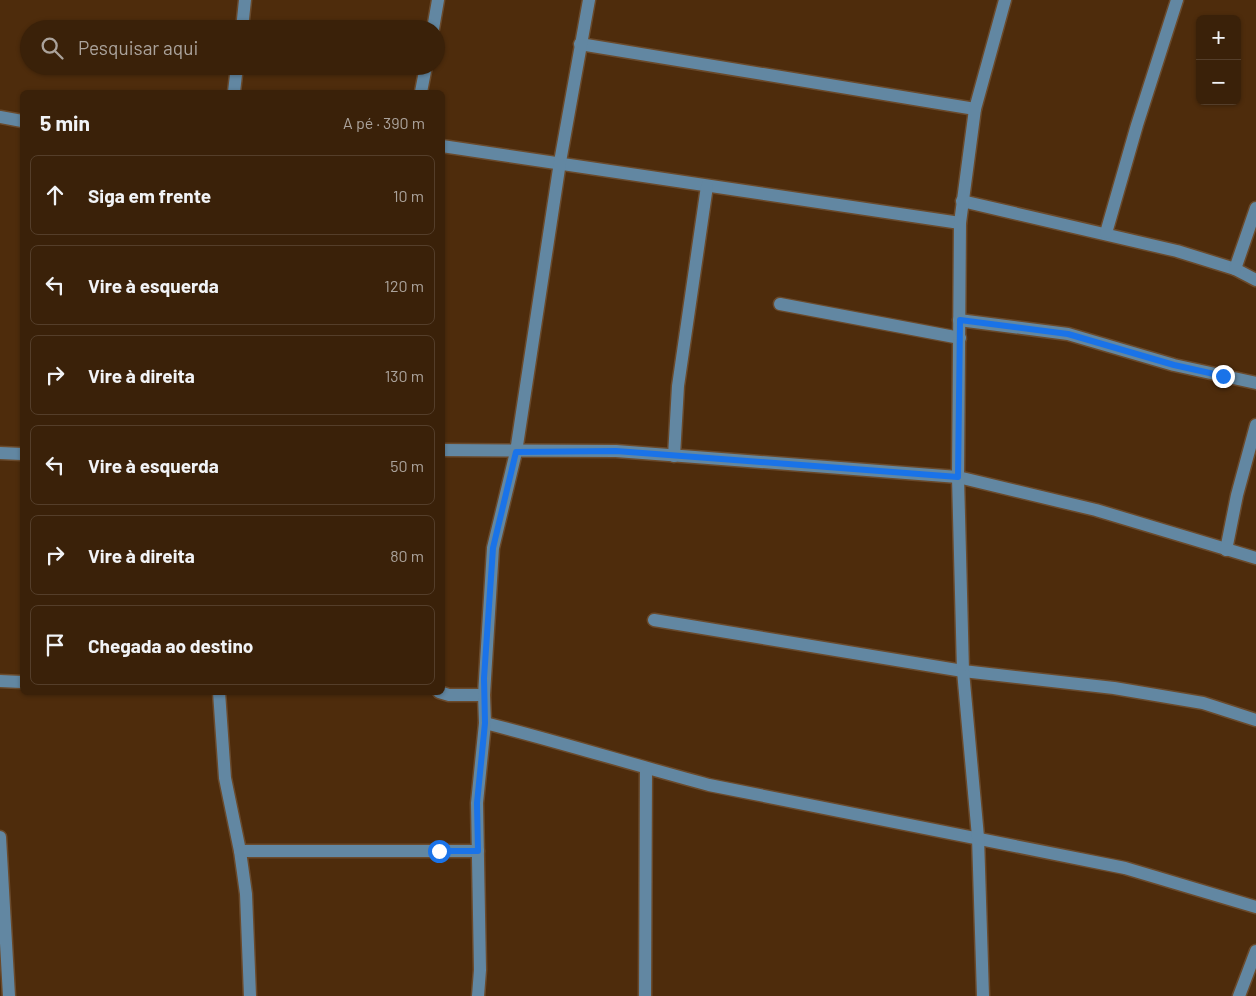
<!DOCTYPE html>
<html lang="pt">
<meta charset="utf-8">
<style>
body{margin:0;font-family:Barlow,sans-serif;background:#452e17;color:#f1f3f6}
.controls{position:absolute;right:15px;top:15px;display:grid;overflow:hidden;border-radius:8px;box-shadow:0 1px 4px #0004}
.controls button{width:45px;height:45px;display:grid;place-items:center;padding:0;border:0;border-bottom:1px solid #543e2a;background:#3a2109;color:#f1f3f6;font:25px sans-serif}
.stop{position:absolute;width:15px;height:15px;margin:-11px;border:4px solid #1a73e8;border-radius:50%;background:#fff}
.stop.end{background:#1a73e8;border-color:#fff;box-shadow:0 1px 5px #0008}
.list{margin:0;padding:0;list-style:none}
h2{display:flex;justify-content:space-between;align-items:center;height:65px;margin:0;padding:0 20px;font-size:21px}
h2 small{font-size:16px;font-weight:400;color:#aba39c}
.list li{display:grid;grid-template-columns:32px 1fr auto;gap:15px;align-items:center;box-sizing:border-box;height:80px;margin:0 10px 10px;padding:0 10px;border:1px solid #543e2a;border-radius:8px}
.list b{display:block;font-size:19px;white-space:nowrap}
.list em{font-size:16px;font-style:normal;color:#aba39c}
.icon{flex:none;width:28px;height:28px;fill:none;stroke:currentColor;stroke-width:2;stroke-linecap:round;stroke-linejoin:round}
.map{position:relative;flex:none;width:1256px;height:996px;overflow:hidden}
.search{position:absolute;background:#3a2109;box-shadow:0 1px 4px #0004;left:20px;top:20px;width:425px;height:55px;display:flex;align-items:center;gap:12px;box-sizing:border-box;padding:0 18px;border-radius:28px;color:#aba39c;font-size:19px}
.panel{position:absolute;background:#3a2109;box-shadow:0 1px 4px #0004;left:20px;top:90px;width:425px;height:605px;border-radius:8px}
.map>svg:first-child{display:block}
.lines{fill:none;stroke-linecap:round;stroke-linejoin:round}
.minor-casing{stroke:#6a4a2c;stroke-width:15}
.minor{stroke:#6287a2;stroke-width:12}
.route{stroke:#1a73e8;stroke-width:6}
</style>
<div class="map">
<svg width="1256" height="996" viewBox="0 0 1256 996">
<rect width="100%" height="100%" fill="#4e2c0c"/>
<g class="lines">
<g class="minor-casing">
<g id="minor">
<polyline points="242,29 245,0"/>
<polyline points="433,29 438,0"/>
<polyline points="580,44 975,109"/>
<polyline points="234,92 237,66"/>
<polyline points="421,92 426,66"/>
<polyline points="0,117 22,121"/>
<polyline points="442,146 960,223"/>
<polyline points="962,201 1177,251 1235,269 1256,280"/>
<polyline points="1106,233 1137,125 1177,0"/>
<polyline points="1235,269 1256,208"/>
<polyline points="780,304 960,338"/>
<polyline points="959,320 1068,334 1174,365 1256,383"/>
<polyline points="442,450 616,451 958,477 1096,510 1256,558"/>
<polyline points="0,453 22,454"/>
<polyline points="674,456 678,386 707,186"/>
<polyline points="1226,550 1237,495 1256,425"/>
<polyline points="654,620 963,671 1114,688 1203,703 1256,720"/>
<polyline points="0,681 22,682"/>
<polyline points="219,692 225,778 240,851 246,894 250,996"/>
<polyline points="439,692 449,695 484,695"/>
<path d="M485 723C560 742 634 765 709 785L1125 868 1256 907"/>
<polyline points="0,837 9,996"/>
<polyline points="240,851 478,851"/>
<polyline points="478,996 480,970 477,803 485,723 484,695 493,548 516,452 560,162 589,0"/>
<polyline points="645,996 646,769"/>
<polyline points="983,996 978,837 963,671 958,477 960,223 975,109 1005,0"/>
<polyline points="1239,996 1256,951"/>
</g>
</g>
<use href="#minor" class="minor"/>
</g>
<g class="lines">
<polyline class="route" points="439,851 478,851 477,803 485,723 484,678 493,548 516,452 616,451 958,477 960,320 1068,334 1174,365 1223,376"/>
</g>
</svg>
<div class="controls">
<button>+</button>
<button>−</button>
</div>
<div class="stop" style="left:439px;top:851px"></div>
<div class="stop end" style="left:1223px;top:376px"></div>
<div class="search"><svg class="icon" aria-label="search" viewBox="0 0 24 24"><circle cx="10" cy="10" r="6"/><path d="M15 15l6 6"/></svg>Pesquisar aqui</div>
<section class="panel">
<h2>5 min<small>A pé · 390 m</small></h2>
<ul class="list">
<li><svg class="icon" aria-label="ahead" viewBox="0 0 24 24"><path d="M12 20V5M6 11l6-6 6 6"/></svg><div><b>Siga em frente</b></div><em>10 m</em></li>
<li><svg class="icon" aria-label="left" viewBox="0 0 24 24"><path d="M17 20v-9H6M10 6l-5 5 5 5"/></svg><div><b>Vire à esquerda</b></div><em>120 m</em></li>
<li><svg class="icon" aria-label="right" viewBox="0 0 24 24"><path d="M7 20v-9h11M14 6l5 5-5 5"/></svg><div><b>Vire à direita</b></div><em>130 m</em></li>
<li><svg class="icon" aria-label="left" viewBox="0 0 24 24"><path d="M17 20v-9H6M10 6l-5 5 5 5"/></svg><div><b>Vire à esquerda</b></div><em>50 m</em></li>
<li><svg class="icon" aria-label="right" viewBox="0 0 24 24"><path d="M7 20v-9h11M14 6l5 5-5 5"/></svg><div><b>Vire à direita</b></div><em>80 m</em></li>
<li><svg class="icon" aria-label="arrive" viewBox="0 0 24 24"><path d="M6 21V4h12l-3 4 3 4H6"/></svg><div><b>Chegada ao destino</b></div></li>
</ul>
</section>
</div>
